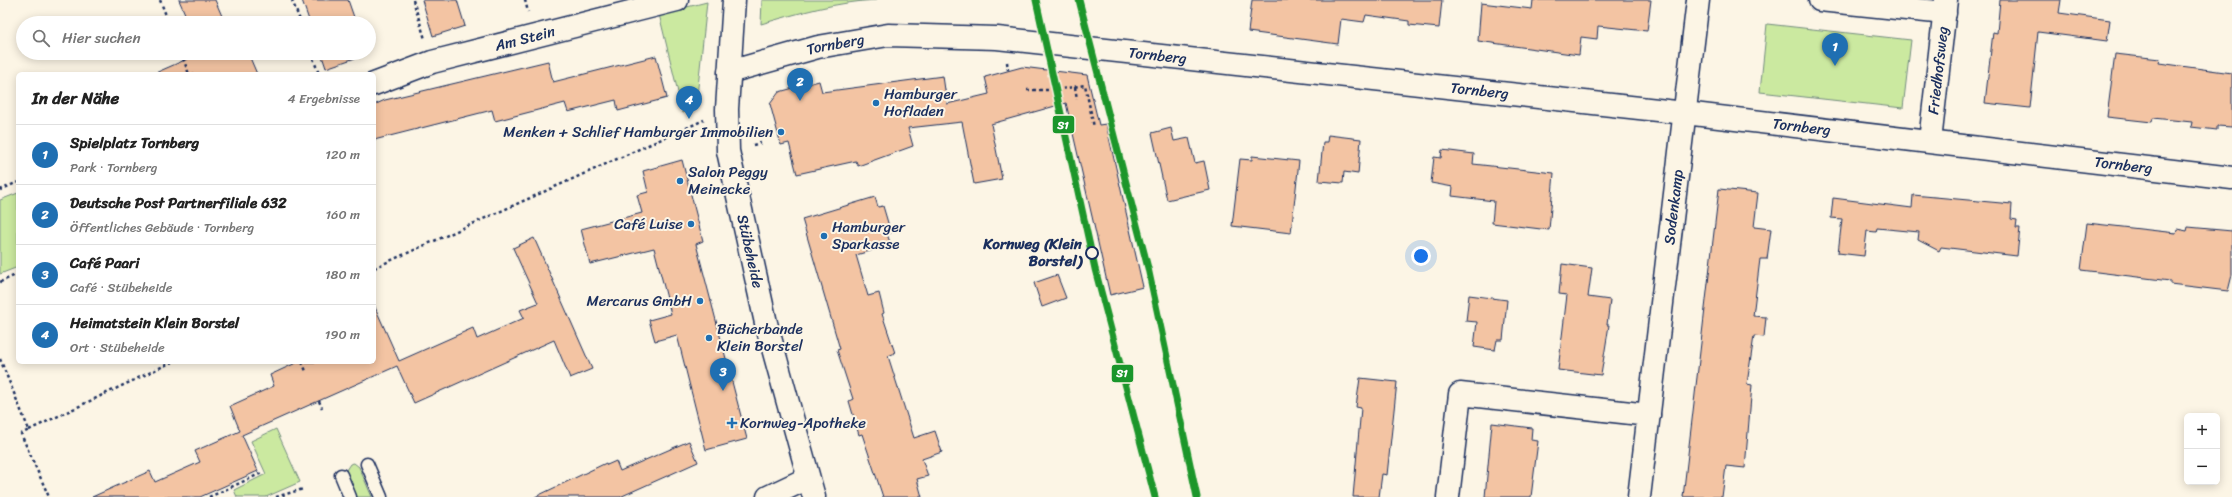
<!DOCTYPE html>
<html lang="de">
<meta charset="utf-8">
<style>
body{margin:0;font-family:Sriracha,sans-serif;background:#f6f6f6;color:#222}
.controls{position:absolute;right:12px;bottom:12px;display:grid;overflow:hidden;border-radius:6px;box-shadow:0 2px 10px #0003}
.controls button{width:36px;height:36px;display:grid;place-items:center;padding:0;border:0;border-bottom:1px solid #e0e0e0;background:#fff;color:#222;font:20px sans-serif}
.you{position:absolute;left:1421px;top:256px;width:14px;height:14px;margin:-10px;border:3px solid #fff;border-radius:50%;background:#1a73e8;box-shadow:0 0 0 6px #1a73e833}
.badge{display:grid;place-items:center;width:26px;height:26px;border-radius:50%;background:#1f6fb2;color:#fff;font-size:13px;font-weight:700}
.pin{position:absolute;translate:-50% -33px;filter:drop-shadow(0 1px 2px #0008)}
.pin::after{content:'';position:absolute;top:21px;width:14px;height:12px;background:inherit;clip-path:polygon(0 0,100% 0,50% 100%)}
.list{margin:0;padding:0;list-style:none}
h2{display:flex;justify-content:space-between;align-items:center;height:52px;margin:0;padding:0 16px;font-size:17px}
h2 small{font-size:13px;font-weight:400;color:#767676}
.list li{display:grid;grid-template-columns:26px 1fr auto;gap:12px;align-items:center;box-sizing:border-box;height:60px;padding:0 16px;border-top:1px solid #e0e0e0}
.list b{display:block;font-size:15px;white-space:nowrap}
.list p{margin:0;font-size:13px;white-space:nowrap;color:#767676}
.list em{font-size:13px;font-style:normal;color:#767676}
.icon{flex:none;width:22px;height:22px;fill:none;stroke:currentColor;stroke-width:2;stroke-linecap:round;stroke-linejoin:round}
.map{position:relative;flex:none;width:2232px;height:497px;overflow:hidden}
.search{position:absolute;background:#fff;box-shadow:0 2px 10px #0003;left:16px;top:16px;width:360px;height:44px;display:flex;align-items:center;gap:10px;box-sizing:border-box;padding:0 14px;border-radius:22px;color:#767676;font-size:15px}
.panel{position:absolute;background:#fff;box-shadow:0 2px 10px #0003;left:16px;top:72px;width:360px;height:292px;border-radius:6px}
.map>svg:first-child{display:block}
.green{fill:#cbe9a0;stroke:#738c7f}
.building{fill:#f3c4a3;stroke:#1b2f5e}
.lines{fill:none;stroke-linecap:round;stroke-linejoin:round}
.lane-casing{stroke:#1b2f5e;stroke-width:15}
.street-casing{stroke:#1b2f5e;stroke-width:25}
.path{stroke:#1b2f5e;stroke-width:2.5;stroke-dasharray:3 3;stroke-linecap:butt}
.lane{stroke:#fcf5e5;stroke-width:12}
.street{stroke:#fcf5e5;stroke-width:22}
.rail-1-casing{stroke:#fcf5e5;stroke-width:10}
.rail-1{stroke:#1a962b;stroke-width:7}
.poi-dot{fill:#1f6fb2;stroke:#fcf5e5;stroke-width:1.5}
.stop-dot{fill:#fcf5e5;stroke:#1b2f5e;stroke-width:2}
.labels{text-anchor:middle;dominant-baseline:central;stroke-width:4;stroke-linejoin:round;paint-order:stroke}
.street-label{font-size:15px;fill:#1b2f5e;stroke:#fcf5e5}
.poi-label{font-size:15px;fill:#1b2f5e;stroke:#fcf5e5;text-anchor:start}
.stop-label{font-size:15px;font-weight:bold;fill:#1b2f5e;stroke:#fcf5e5;text-anchor:end}
.line-badge{stroke:#fcf5e5;stroke-width:1.5}
.badge-label{font-size:11px;text-anchor:middle;font-weight:bold;fill:#fff}
</style>
<div class="map">
<svg width="2232" height="497" viewBox="0 0 2232 497">
<rect width="100%" height="100%" fill="#fcf5e5"/>
<filter id="ink" filterUnits="userSpaceOnUse"><feTurbulence type="fractalNoise" baseFrequency=".025" numOctaves="2"/><feDisplacementMap in="SourceGraphic" scale="8" xChannelSelector="R" yChannelSelector="G"/><feConvolveMatrix kernelMatrix="1 2 1 2 8 2 1 2 1" color-interpolation-filters="sRGB"/></filter>
<g filter="url(#ink)">
<g class="green">
<path d="M762 0H877C836 2 799 13 761 24Z"/>
<polygon points="707,2 696,106 683,113 659,14"/>
<polygon points="1767,24 1911,40 1903,108 1760,92"/>
<polygon points="18,193 18,267 0,274 0,200"/>
<polygon points="276,429 300,482 266,497 237,497 234,490 266,474 251,441"/>
<polygon points="354,463 359,467 372,497 357,497 346,470 350,464"/>
</g>
<g class="building">
<polygon points="179,0 215,0 225,23 189,23"/>
<polygon points="302,0 348,0 356,23 310,23"/>
<polygon points="422,0 457,0 465,26 433,36"/>
<polygon points="1252,0 1442,0 1439,28 1409,25 1409,21 1366,15 1364,22 1341,19 1338,44 1248,32"/>
<polygon points="1533,0 1651,0 1647,31 1598,26 1597,39 1581,37 1579,55 1478,41 1481,3 1532,9"/>
<polygon points="2000,0 2061,0 2059,13 2110,20 2107,41 2038,32 2030,108 1985,103 1993,32 1997,33"/>
<polygon points="201,53 248,53 257,74 153,74"/>
<polygon points="321,53 357,53 358,57 326,68"/>
<polygon points="2115,54 2160,59 2159,63 2232,73 2232,127 2217,126 2217,130 2191,127 2192,122 2153,118 2152,122 2107,117"/>
<polygon points="656,56 667,98 618,111 616,100 568,112 565,103 495,121 492,110 374,140 374,105 385,100 548,61 553,82"/>
<polygon points="1022,67 1087,75 1099,125 1106,124 1143,287 1110,295 1066,103 991,124 1002,179 974,184 962,122 908,128 913,146 858,166 856,161 797,174 789,143 781,145 770,104 779,92 819,81 822,92 943,76 947,104 989,94 985,77"/>
<polygon points="1171,128 1174,141 1189,138 1195,163 1204,161 1210,190 1167,200 1152,133"/>
<polygon points="1328,135 1361,139 1358,174 1344,172 1343,183 1319,181 1323,142 1327,142"/>
<polygon points="1442,150 1474,154 1473,164 1554,173 1549,230 1492,223 1494,201 1452,196 1453,187 1431,183 1434,157 1441,158"/>
<polygon points="1252,156 1299,161 1291,233 1232,226 1240,159 1252,160"/>
<polygon points="682,160 703,241 696,244 747,439 706,450 677,335 655,341 649,320 671,314 654,248 590,264 581,229 642,213 637,195 648,192 643,171"/>
<polygon points="1719,189 1758,193 1754,227 1771,229 1767,259 1760,259 1753,316 1766,317 1764,337 1754,336 1747,384 1752,385 1745,468 1726,466 1722,497 1683,497"/>
<polygon points="1913,195 2012,204 2011,219 2017,220 2016,228 2020,228 2017,256 1941,247 1939,251 1918,240 1919,232 1877,228 1876,232 1867,231 1864,256 1838,253 1842,219 1831,218 1833,198 1912,208"/>
<polygon points="875,197 878,207 883,206 891,233 887,234 891,245 856,255 868,296 879,293 884,313 882,314 895,353 888,356 914,438 935,431 942,452 922,459 928,476 917,479 922,497 883,497 862,434 859,435 849,401 853,399 837,350 840,349 802,219"/>
<polygon points="2087,223 2176,233 2177,229 2187,231 2188,227 2232,231 2232,275 2228,291 2170,284 2170,281 2081,270"/>
<polygon points="534,238 592,369 570,378 554,340 414,403 397,366 242,435 258,471 200,497 92,497 150,471 155,482 200,462 195,451 240,431 230,406 274,386 270,375 298,362 374,362 374,305 399,361 473,328 477,339 524,318 520,310 538,303 513,248"/>
<polygon points="1562,264 1592,268 1588,297 1610,300 1607,325 1609,325 1601,375 1558,370 1567,295 1559,294"/>
<polygon points="1057,275 1066,298 1042,307 1034,283"/>
<polygon points="1469,295 1507,300 1503,340 1497,340 1495,350 1474,347 1477,322 1466,321"/>
<polygon points="1360,378 1397,382 1387,475 1382,474 1379,497 1353,497 1361,408 1356,407"/>
<polygon points="1492,423 1532,428 1531,440 1538,441 1531,497 1485,497"/>
<polygon points="689,441 698,462 620,497 535,497 606,463 607,465 616,461 620,471"/>
</g>
<g class="lines">
<g class="lane-casing">
<g id="lane">
<polyline points="367,464 381,497"/>
<polyline points="341,475 350,497"/>
</g>
</g>
<g class="street-casing">
<g id="street">
<path id="s1" d="M734 0 727 109 728 151 766 323 814 497"/>
<polyline points="1820,0 1945,13"/>
<path id="s2" d="M729 72 818 47 888 35 997 38 1685 113 2232 178"/>
<path id="s3" d="M374 84 432 62 677 0"/>
<path id="s4" d="M1930 141 1946 0"/>
<polyline points="768,497 808,478"/>
<polyline points="1448,497 1460,394 1649,415"/>
<path id="s5" d="M1639 497 1698 0"/>
</g>
</g>
<g class="path">
<polyline points="160,0 169,23"/>
<polyline points="292,0 301,23"/>
<polyline points="413,0 425,39"/>
<polyline points="525,0 528,12"/>
<polyline points="181,53 189,74"/>
<polyline points="311,53 319,74"/>
<polyline points="1007,62 1008,70"/>
<polyline points="1075,87 1077,99"/>
<polyline points="1027,90 1055,90 1085,85 1094,127"/>
<polyline points="753,145 761,143"/>
<polyline points="0,190 18,182"/>
<polyline points="374,268 704,120"/>
<polyline points="0,282 18,274"/>
<polyline points="0,359 29,430 21,434 49,497"/>
<polyline points="302,362 306,371"/>
<polyline points="319,401 322,408"/>
<polyline points="29,430 172,362"/>
<polyline points="209,497 262,473"/>
<polyline points="276,497 303,489"/>
</g>
<use href="#lane" class="lane"/>
<use href="#street" class="street"/>
<g class="rail-1-casing">
<g id="rail-1">
<polyline points="1036,0 1095,269 1155,497"/>
<polyline points="1079,0 1148,268 1197,497"/>
</g>
</g>
<use href="#rail-1" class="rail-1"/>
</g>
</g>
<g class="poi-dot">
<circle cx="876" cy="103" r="4"/>
<circle cx="781" cy="132" r="4"/>
<circle cx="680" cy="181" r="4"/>
<circle cx="691" cy="224" r="4"/>
<circle cx="824" cy="236" r="4"/>
<circle cx="700" cy="301" r="4"/>
<circle cx="709" cy="338" r="4"/>
<path d="M730 417h4v4h4v4h-4v4h-4v-4h-4v-4h4z"/>
</g>
<circle class="stop-dot" cx="1092" cy="253" r="6"/>
<g class="labels">
<g class="street-label">
<text stroke="none"><textPath href="#s3" startOffset="158">Am Stein</textPath></text>
<text stroke="none"><textPath href="#s2" startOffset="110">Tornberg</textPath></text>
<text stroke="none"><textPath href="#s2" startOffset="434">Tornberg</textPath></text>
<text stroke="none"><textPath href="#s4" startOffset="71">Friedhofsweg</textPath></text>
<text stroke="none"><textPath href="#s2" startOffset="758">Tornberg</textPath></text>
<text stroke="none"><textPath href="#s2" startOffset="1082">Tornberg</textPath></text>
<text stroke="none"><textPath href="#s2" startOffset="1406">Tornberg</textPath></text>
<text stroke="none"><textPath href="#s5" startOffset="292">Sodenkamp</textPath></text>
<text stroke="none"><textPath href="#s1" startOffset="254">Stübeheide</textPath></text>
</g>
<g class="poi-label">
<text x="884" y="94">Hamburger<tspan x="884" dy="17">Hofladen</tspan></text>
<text x="773" y="132" text-anchor="end">Menken + Schlief Hamburger Immobilien</text>
<text x="688" y="172">Salon Peggy<tspan x="688" dy="17">Meinecke</tspan></text>
<text x="683" y="224" text-anchor="end">Café Luise</text>
<text x="832" y="227">Hamburger<tspan x="832" dy="17">Sparkasse</tspan></text>
<text x="692" y="301" text-anchor="end">Mercarus GmbH</text>
<text x="717" y="329">Bücherbande<tspan x="717" dy="17">Klein Borstel</tspan></text>
<text x="740" y="423">Kornweg-Apotheke</text>
</g>
<g class="stop-label">
<text x="1082" y="244">Kornweg (Klein<tspan x="1082" dy="17">Borstel)</tspan></text>
</g>
</g>
<g class="line-badge">
<rect x="1052" y="115" width="23" height="19" rx="4" fill="#1a962b"/>
<rect x="1111" y="364" width="23" height="19" rx="4" fill="#1a962b"/>
</g>
<g class="badge-label">
<text x="1063" y="129">S1</text>
<text x="1122" y="377">S1</text>
</g>
</svg>
<div class="controls">
<button>+</button>
<button>−</button>
</div>
<div class="you"></div>
<div class="pin badge" style="left:1835px;top:66px">1</div>
<div class="pin badge" style="left:800px;top:101px">2</div>
<div class="pin badge" style="left:723px;top:391px">3</div>
<div class="pin badge" style="left:689px;top:119px">4</div>
<div class="search"><svg class="icon" aria-label="search" viewBox="0 0 24 24"><circle cx="10" cy="10" r="6"/><path d="M15 15l6 6"/></svg>Hier suchen</div>
<section class="panel">
<h2>In der Nähe<small>4 Ergebnisse</small></h2>
<ul class="list">
<li><span class="badge">1</span><div><b>Spielplatz Tornberg</b><p>Park · Tornberg</p></div><em>120 m</em></li>
<li><span class="badge">2</span><div><b>Deutsche Post Partnerfiliale 632</b><p>Öffentliches Gebäude · Tornberg</p></div><em>160 m</em></li>
<li><span class="badge">3</span><div><b>Café Paari</b><p>Café · Stübeheide</p></div><em>180 m</em></li>
<li><span class="badge">4</span><div><b>Heimatstein Klein Borstel</b><p>Ort · Stübeheide</p></div><em>190 m</em></li>
</ul>
</section>
</div>
